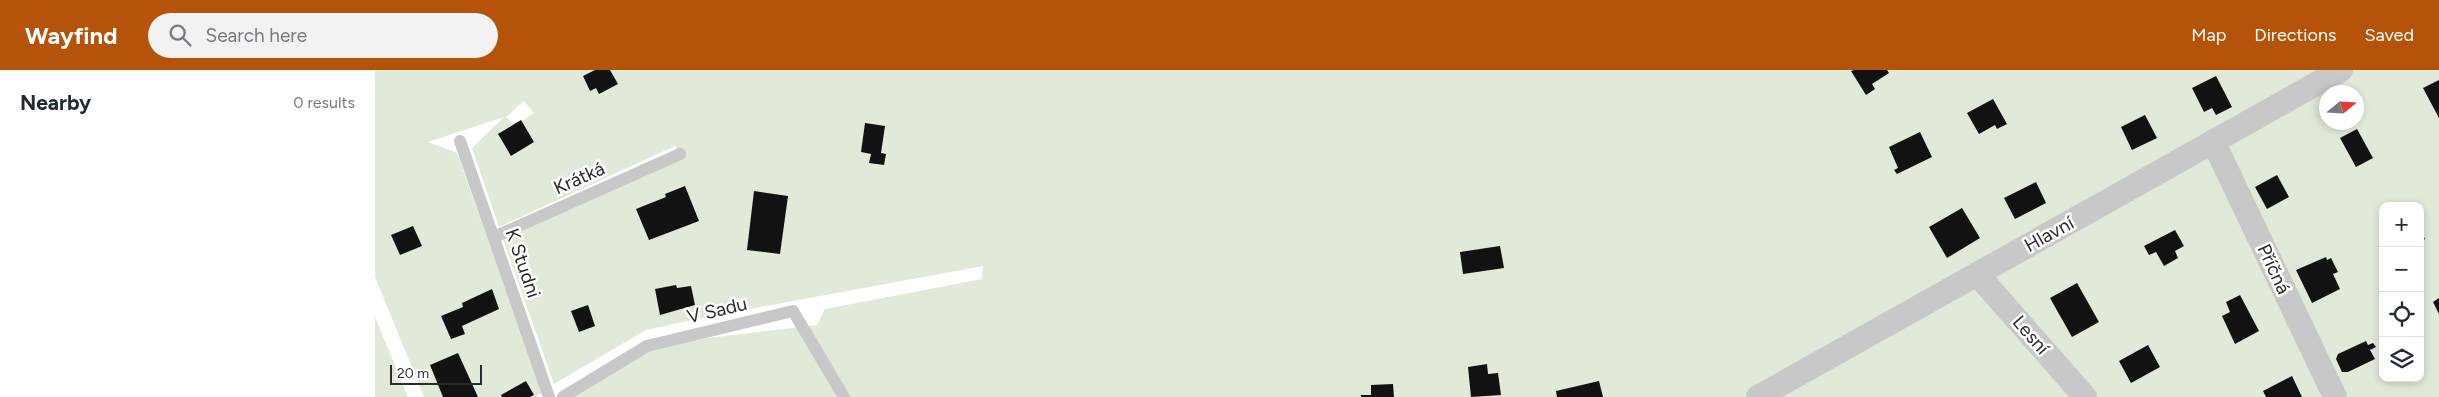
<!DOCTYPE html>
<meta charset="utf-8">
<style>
body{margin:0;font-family:Figtree,sans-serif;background:#f2f2f3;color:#1f2937}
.controls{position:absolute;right:15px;bottom:15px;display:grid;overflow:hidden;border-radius:10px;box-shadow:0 2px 8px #0003}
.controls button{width:45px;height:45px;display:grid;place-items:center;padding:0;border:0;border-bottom:1px solid #e0e1e3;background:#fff;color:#1f2937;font:25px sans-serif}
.compass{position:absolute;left:1944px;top:15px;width:45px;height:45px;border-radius:50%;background:#fff;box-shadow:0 2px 8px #0003;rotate:72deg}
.scale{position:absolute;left:15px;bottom:12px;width:92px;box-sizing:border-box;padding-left:5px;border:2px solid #2b2b2b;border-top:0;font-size:14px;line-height:18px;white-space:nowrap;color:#2b2b2b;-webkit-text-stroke:4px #fff;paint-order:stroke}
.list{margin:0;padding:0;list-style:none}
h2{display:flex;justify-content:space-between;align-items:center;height:65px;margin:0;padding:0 20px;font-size:21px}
h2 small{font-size:16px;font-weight:400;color:#747a83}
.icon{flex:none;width:28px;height:28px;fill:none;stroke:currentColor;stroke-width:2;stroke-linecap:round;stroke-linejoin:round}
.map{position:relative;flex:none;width:2064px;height:327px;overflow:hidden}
header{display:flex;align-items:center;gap:30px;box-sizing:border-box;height:70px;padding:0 25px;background:#b45309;color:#fff}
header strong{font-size:24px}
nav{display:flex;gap:28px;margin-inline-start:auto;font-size:18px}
.search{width:350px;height:45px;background:#f2f2f3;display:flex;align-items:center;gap:12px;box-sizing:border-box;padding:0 18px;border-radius:28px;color:#747a83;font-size:19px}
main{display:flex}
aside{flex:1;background:#fff}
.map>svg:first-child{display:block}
.green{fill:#e1e9d9;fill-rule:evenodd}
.building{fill:#121212}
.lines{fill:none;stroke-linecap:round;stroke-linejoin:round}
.service{stroke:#c8c8c8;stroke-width:12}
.minor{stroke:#c8c8c8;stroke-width:24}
.labels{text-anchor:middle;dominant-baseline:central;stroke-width:5;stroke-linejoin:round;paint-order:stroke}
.street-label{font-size:19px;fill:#2b2b2b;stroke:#fff}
</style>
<header>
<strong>Wayfind</strong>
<div class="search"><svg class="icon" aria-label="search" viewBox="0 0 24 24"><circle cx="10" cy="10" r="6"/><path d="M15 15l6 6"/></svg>Search here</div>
<nav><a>Map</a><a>Directions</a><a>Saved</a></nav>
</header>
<main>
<aside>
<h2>Nearby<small>0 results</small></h2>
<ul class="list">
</ul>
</aside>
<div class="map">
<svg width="2064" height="327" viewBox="0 0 2064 327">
<rect width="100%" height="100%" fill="#fff"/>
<g class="green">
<path d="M0 0H2064V327H194L275 275 442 255 450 239 607 209 608 196 336 246 271 260 179 314 128 169 306 87 300 76 124 157 97 78 129 47 53 72 82 83 167 323 160 327H49L0 207ZM1952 22H1982V52H1952ZM149 31 159 43 146 51 159 72 136 86 123 65 139 55 131 47ZM2008 136H2045V308H2008Z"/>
<polygon points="0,247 33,327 0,327"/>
</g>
<g class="building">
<polygon points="220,0 235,0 243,14 224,24 221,18 215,21 208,6"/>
<polygon points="1479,0 1512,0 1514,3 1497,14 1500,19 1491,25 1476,1"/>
<polygon points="1841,6 1857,37 1841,45 1837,38 1829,42 1817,18"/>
<polygon points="2064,10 2064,48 2048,18"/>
<polygon points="1618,29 1632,54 1622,59 1620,55 1604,64 1592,43"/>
<polygon points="1770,45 1782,68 1757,80 1746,57"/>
<polygon points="146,50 159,72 136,86 123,64"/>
<polygon points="490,53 510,56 506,83 511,84 509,95 494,93 496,84 486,82"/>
<polygon points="1982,59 1998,88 1981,97 1965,68"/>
<polygon points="1545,62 1557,87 1522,104 1519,100 1523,98 1514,77"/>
<polygon points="1902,105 1914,127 1892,139 1880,117"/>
<polygon points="1661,112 1671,133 1640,149 1629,128"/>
<polygon points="310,116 324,151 274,170 261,139 291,127 290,124"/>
<polygon points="379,121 413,126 405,184 372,180"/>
<polygon points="1587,138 1605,168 1572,188 1554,157"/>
<polygon points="38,156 47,176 25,185 16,165"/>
<polygon points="1800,160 1809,176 1800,181 1803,188 1789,196 1781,182 1774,185 1769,176"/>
<polygon points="2045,160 2050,169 2045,172"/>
<polygon points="1125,176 1129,198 1088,204 1085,182"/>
<polygon points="1951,187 1952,190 1956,188 1963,202 1958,204 1965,219 1937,233 1921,200"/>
<polygon points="1702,213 1724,252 1697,267 1675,228"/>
<polygon points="301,215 302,218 316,216 320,235 285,245 280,219"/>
<polygon points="117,219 124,239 87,256 90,264 76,269 66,246 88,237 87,233"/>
<polygon points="1865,225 1884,261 1860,274 1847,246 1855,242 1851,232"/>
<polygon points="2064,228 2064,244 2058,232"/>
<polygon points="213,235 220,256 204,262 196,241"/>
<polygon points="1991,271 1993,275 1998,273 2001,277 1995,280 2000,289 1973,302 1967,302 1961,289 1963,284"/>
<polygon points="1773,275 1785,297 1756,313 1744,291"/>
<polygon points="83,283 103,327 68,327 55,295"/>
<polygon points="1112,294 1113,304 1123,303 1126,325 1096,327 1093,297"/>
<polygon points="1917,306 1927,327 1891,327 1888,321"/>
<polygon points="151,311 159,325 155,327 127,327 126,325"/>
<polygon points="1224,311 1228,327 1182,327 1181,321"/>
<polygon points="1018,314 1019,327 986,327 986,325 996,325 996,315"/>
</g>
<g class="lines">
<g class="service">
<polyline points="85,71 174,327"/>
<polyline points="119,167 305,84"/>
<polyline points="188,327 272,276 418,241 469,327"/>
</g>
<g class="minor">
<polyline points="1838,71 1960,327"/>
<polyline points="1602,204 1710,327"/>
<polyline points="1383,327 1966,0"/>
</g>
</g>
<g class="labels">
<g class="street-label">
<text transform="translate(204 108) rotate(-24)">Krátká</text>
<text transform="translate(1674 164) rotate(-29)">Hlavní</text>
<text transform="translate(148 193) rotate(71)">K Studni</text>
<text transform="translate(1899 199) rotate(65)">Příčná</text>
<text transform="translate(342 240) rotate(-13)">V Sadu</text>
<text transform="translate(1656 265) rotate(49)">Lesní</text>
</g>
</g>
</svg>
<div class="controls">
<button>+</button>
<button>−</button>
<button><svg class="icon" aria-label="locate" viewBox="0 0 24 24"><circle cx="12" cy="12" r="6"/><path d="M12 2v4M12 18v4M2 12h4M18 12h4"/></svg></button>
<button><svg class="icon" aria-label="layers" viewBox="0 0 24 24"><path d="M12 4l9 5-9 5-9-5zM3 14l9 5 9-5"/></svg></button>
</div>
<svg class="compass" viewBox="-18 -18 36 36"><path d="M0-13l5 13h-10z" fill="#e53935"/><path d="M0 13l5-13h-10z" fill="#747a83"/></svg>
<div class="scale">20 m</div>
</div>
</main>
